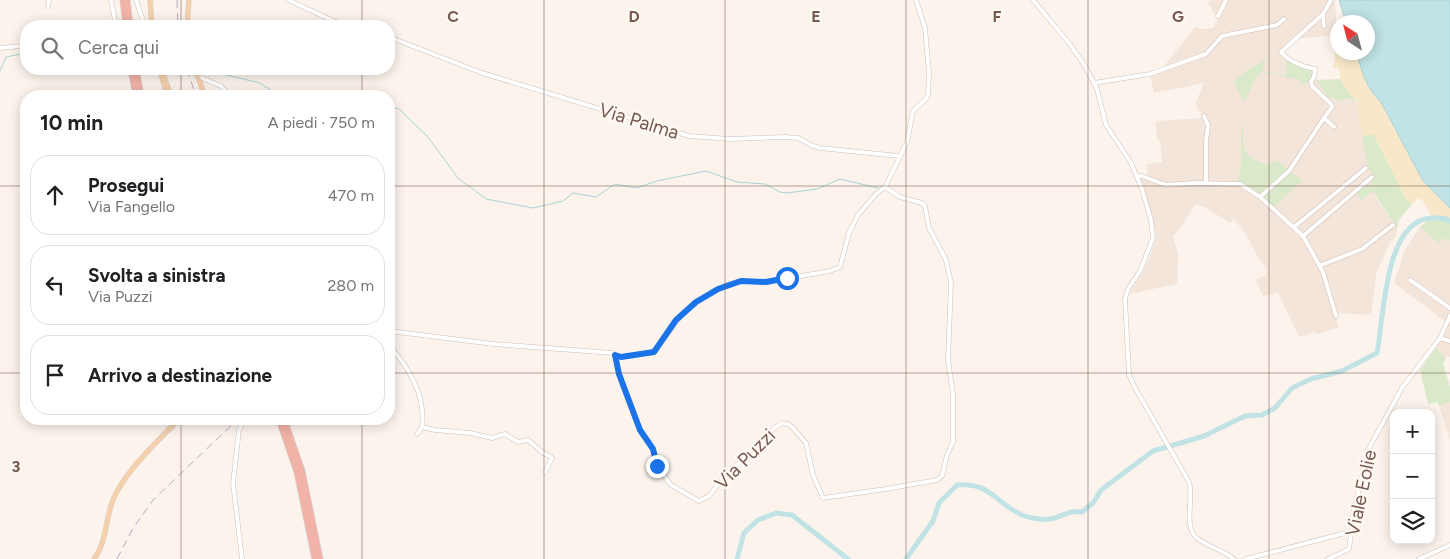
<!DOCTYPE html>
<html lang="it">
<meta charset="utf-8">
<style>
body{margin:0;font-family:Figtree,sans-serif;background:#f6f6f6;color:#202124}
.controls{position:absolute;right:15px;bottom:15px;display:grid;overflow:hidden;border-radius:10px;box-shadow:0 2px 12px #0003}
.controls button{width:45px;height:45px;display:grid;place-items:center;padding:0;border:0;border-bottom:1px solid #e0e0e0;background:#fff;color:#202124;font:25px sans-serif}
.compass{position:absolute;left:1330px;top:15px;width:45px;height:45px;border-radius:50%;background:#fff;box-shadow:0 2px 12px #0003;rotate:324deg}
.stop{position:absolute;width:15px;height:15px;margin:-11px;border:4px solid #1a73e8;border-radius:50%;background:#fff}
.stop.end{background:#1a73e8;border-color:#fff;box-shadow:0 1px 5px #0008}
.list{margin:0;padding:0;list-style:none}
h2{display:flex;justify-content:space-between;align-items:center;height:65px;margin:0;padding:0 20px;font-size:21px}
h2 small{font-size:16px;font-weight:400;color:#757577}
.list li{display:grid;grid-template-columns:32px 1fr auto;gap:15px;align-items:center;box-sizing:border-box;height:80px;margin:0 10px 10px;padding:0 10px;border:1px solid #e0e0e0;border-radius:20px}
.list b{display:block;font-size:19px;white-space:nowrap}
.list p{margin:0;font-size:16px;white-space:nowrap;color:#757577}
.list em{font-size:16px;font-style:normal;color:#757577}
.icon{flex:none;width:28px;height:28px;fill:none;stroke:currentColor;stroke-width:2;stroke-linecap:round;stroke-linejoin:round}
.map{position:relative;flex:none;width:1450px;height:559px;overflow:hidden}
.search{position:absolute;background:#fff;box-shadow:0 2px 12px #0003;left:20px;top:20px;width:375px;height:55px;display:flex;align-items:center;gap:12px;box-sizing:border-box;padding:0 18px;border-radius:20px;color:#757577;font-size:19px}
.panel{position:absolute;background:#fff;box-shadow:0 2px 12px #0003;left:20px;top:90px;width:375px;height:335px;border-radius:20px}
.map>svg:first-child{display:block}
.residential{fill:#f3e5da}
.green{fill:#dae9ca}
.sand{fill:#f8e8c9}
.water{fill:#c1e3e5;stroke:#a8d4d6}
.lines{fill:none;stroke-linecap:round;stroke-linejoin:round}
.stream{stroke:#a8d4d6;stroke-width:1}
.river{stroke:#c1e3e5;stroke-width:5}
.minor-casing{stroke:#d0bdb4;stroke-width:5}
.major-casing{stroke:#d9d1ce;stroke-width:5.5}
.highway-casing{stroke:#d9d1ce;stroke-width:7}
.minor{stroke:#fff;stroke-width:4}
.major{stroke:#f5d0aa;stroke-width:4.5}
.highway{stroke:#f1b2a7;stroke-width:5.5}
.rail{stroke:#b5a9c6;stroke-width:1;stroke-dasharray:8 5;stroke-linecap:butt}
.route{stroke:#1a73e8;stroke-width:6}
.grid{fill:none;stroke:#76594f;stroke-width:1;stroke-opacity:0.55}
.labels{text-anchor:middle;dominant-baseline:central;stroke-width:5;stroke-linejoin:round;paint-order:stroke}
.street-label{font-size:19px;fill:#76594f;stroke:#fef8f2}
.grid-label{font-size:16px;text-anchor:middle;font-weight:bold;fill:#76594f;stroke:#fef8f2;stroke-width:5;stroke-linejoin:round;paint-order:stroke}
</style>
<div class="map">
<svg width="1450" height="559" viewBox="0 0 1450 559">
<rect width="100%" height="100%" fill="#fcf4ec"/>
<g class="residential">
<polygon points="1211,0 1335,0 1337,35 1296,39 1283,52 1287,56 1316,71 1316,80 1329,98 1344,101 1344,97 1357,101 1367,165 1374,178 1373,191 1377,199 1397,229 1395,238 1390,243 1377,271 1371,315 1336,313 1336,319 1339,327 1318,334 1314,332 1299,337 1278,293 1263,296 1256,280 1267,274 1267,270 1257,255 1247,236 1234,219 1230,223 1206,208 1195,204 1180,229 1173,236 1178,254 1177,284 1129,294 1144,271 1156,239 1155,229 1141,178 1148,179 1147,164 1162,162 1160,140 1157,140 1156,121 1204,118 1197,107 1196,102 1204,83 1154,93 1150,76 1161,70 1195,27 1203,29 1213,28 1218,19 1207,2"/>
<polygon points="1420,227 1438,243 1446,238 1450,241 1450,357 1447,356 1446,358 1433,345 1446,322 1394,283 1405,250"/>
<polygon points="1450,402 1450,441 1439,406"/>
</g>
<g class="green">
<path d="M1287 59 1314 70C1313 77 1311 82 1304 84L1296 79 1261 72 1253 83 1246 100 1243 101 1234 81 1248 70 1265 60H1266L1262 71 1286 76Z"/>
<polygon points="1340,79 1350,94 1357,101 1345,98 1344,101 1329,98 1316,80"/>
<path d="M1241 127 1244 128C1240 149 1246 157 1266 165 1276 157 1280 162 1289 170L1260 195 1257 194V191L1255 193 1238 182 1241 164Z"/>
<polygon points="1373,133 1406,199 1412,204 1399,220 1397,229 1373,191 1361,200 1355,192 1371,184 1374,179 1367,165 1362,136"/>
<polygon points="1290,171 1302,181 1274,207 1262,197 1263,196"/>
<polygon points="1442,216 1450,219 1450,241 1446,238 1438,243 1420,227 1432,217"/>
<polygon points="1436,348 1446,358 1443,364 1450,387 1450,402 1439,406 1437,402 1428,404 1420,370"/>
</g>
<path class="sand" d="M1337 38 1338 52 1357 53C1362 72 1366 88 1381 102L1423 181 1450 208V219L1442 216 1432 217C1427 210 1426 201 1418 198L1412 204 1406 199 1373 134 1362 136 1357 100 1350 94 1340 79 1339 68H1332L1335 59 1334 39Z"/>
<path class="water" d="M1339 0H1450V208L1423 181 1381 102C1366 88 1362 72 1357 53L1368 52V22H1346Z"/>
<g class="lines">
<g class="stream">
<polyline points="216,69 218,73 260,83 279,96"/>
<polyline points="0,71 6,57 26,53"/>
<polyline points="389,109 398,108 427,136 458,178 486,199 533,208 563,201 573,193 596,197 615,184 636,188 657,181 706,171 737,182 765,184 780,192 787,193 817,189 840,179 878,188"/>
</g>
<g class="river">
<polyline points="737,559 744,533 758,520 776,513 792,515 848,559"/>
<path d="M906 559 933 521 939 503 957 485C991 482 995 503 1022 515 1029 518 1041 520 1049 519 1062 518 1068 509 1082 512L1093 503 1101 490 1153 451 1204 436 1245 416 1262 415 1275 408 1292 388 1311 379 1342 371 1377 353C1384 318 1384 221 1431 218 1438 218 1445 217 1450 221"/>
</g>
<g class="minor-casing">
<g id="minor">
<polyline points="111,0 116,26"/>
<polyline points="136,0 145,26"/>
<polyline points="288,0 336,22 351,26"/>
<path d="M1033 0 1069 43 1085 66 1097 89 1106 125 1131 163 1142 189 1151 220 1153 238 1140 271 1128 289 1125 299 1129 374 1134 386 1189 482C1194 498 1183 528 1197 538 1208 547 1223 550 1234 559"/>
<polyline points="48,6 49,0"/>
<polyline points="1323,14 1324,26"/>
<polyline points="1218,16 1226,0"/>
<polyline points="389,37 482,73 689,136 729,139 785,137 798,138 813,146 820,148 899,156"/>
<polyline points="0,48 21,46 26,47"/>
<polyline points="197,76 221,86 230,96"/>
<polyline points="1094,83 1150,74 1206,54 1222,36 1277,25 1284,19"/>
<polyline points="1204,116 1208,125 1206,141 1206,183"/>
<path d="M1324 118 1332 107 1331 104 1312 86 1311 82 1314 77 1315 69C1303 67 1288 61 1281 52L1323 14 1331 0"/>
<polyline points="1137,176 1142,176 1166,185 1195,183 1240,184 1260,197 1303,236 1323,272 1336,316"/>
<polyline points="1260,197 1289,171 1324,118 1334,127"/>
<polyline points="1294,227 1366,168"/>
<polyline points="1303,236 1372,177"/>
<polyline points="1319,266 1362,249 1393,225"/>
<polyline points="1410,280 1450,308"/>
<polyline points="389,331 493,344 613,353 615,355 619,374 640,430 653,449 657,466 671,485 699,501 709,496 724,477 751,452 766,434 782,423 788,424 792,427 806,443 813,475 823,498 886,489 937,480 942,476 947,455 953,442 953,394 948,360 951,283 946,260 929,228 925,206 922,203 900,197 885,187"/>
<polyline points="1440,338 1450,341"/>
<path d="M389 345C409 368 426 395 422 427L435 430 470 433 492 438 505 434 518 442 528 440 542 452 552 458 545 472"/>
<polyline points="615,355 621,357 654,352 680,317 697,302 726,285 741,281 766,282 830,271 840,267 849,233 858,215 876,194 885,187 907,142 913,111 927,98 928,94 929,73 925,28 916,0"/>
<polyline points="417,434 422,427"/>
<polyline points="242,559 233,483 239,430 244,419"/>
<polyline points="1246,559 1345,533 1351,534"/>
<polyline points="1328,559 1349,549 1354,509 1368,450 1402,388 1440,338 1450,316"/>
<polyline points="1419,559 1450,545"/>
</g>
</g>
<g class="major-casing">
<g id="major">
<polyline points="150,0 152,26"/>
<polyline points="187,26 189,0"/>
<polyline points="161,69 171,96"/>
<polyline points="195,69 205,96"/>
<polyline points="161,73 167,96"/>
<path d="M94 559C107 542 105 520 113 500 124 472 158 441 179 419"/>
</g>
</g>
<g class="highway-casing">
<g id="highway">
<polyline points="123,0 126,26"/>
<polyline points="127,0 130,26"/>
<polyline points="131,69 136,96"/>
<polyline points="136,69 141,96"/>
<polyline points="279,419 297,472 315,559"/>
<polyline points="284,419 302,471 320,559"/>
</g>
</g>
<use href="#minor" class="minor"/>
<use href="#major" class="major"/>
<use href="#highway" class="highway"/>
<g class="rail">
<polyline points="177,0 178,26"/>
<polyline points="187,69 196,96"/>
<polyline points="117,559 132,530 153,500 238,419"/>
</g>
</g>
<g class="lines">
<polyline class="route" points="657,466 653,449 640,430 619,374 615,355 621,357 654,352 676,320 696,302 718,289 741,281 766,282 787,278"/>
</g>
<path class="grid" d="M181 0V26M362 0V26M544 0V559M725 0V559M906 0V559M1088 0V559M1269 0V559M181 69V96M362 69V96M0 186H26M389 186H1450M0 373H26M389 373H1450M181 419V559M362 419V559"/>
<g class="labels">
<g class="street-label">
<text transform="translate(639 121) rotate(17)">Via Palma</text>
<text transform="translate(745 459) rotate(-45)">Via Puzzi</text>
<text transform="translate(1361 493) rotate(-78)">Viale Eolie</text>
</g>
</g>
<g class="grid-label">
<text x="453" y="22">C</text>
<text x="634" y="22">D</text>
<text x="816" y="22">E</text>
<text x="997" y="22">F</text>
<text x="1178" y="22">G</text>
<text x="16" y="472">3</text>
</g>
</svg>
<div class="controls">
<button>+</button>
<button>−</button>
<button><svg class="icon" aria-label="layers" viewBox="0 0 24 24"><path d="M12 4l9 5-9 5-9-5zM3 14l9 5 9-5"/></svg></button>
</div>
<svg class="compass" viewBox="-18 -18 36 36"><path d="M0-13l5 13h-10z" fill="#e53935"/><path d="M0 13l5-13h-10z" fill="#757577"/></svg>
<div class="stop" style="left:787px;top:278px"></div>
<div class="stop end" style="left:657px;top:466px"></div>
<div class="search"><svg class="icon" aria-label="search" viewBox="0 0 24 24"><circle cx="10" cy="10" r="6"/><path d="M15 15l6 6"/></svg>Cerca qui</div>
<section class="panel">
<h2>10 min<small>A piedi · 750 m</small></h2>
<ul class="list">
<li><svg class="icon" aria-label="ahead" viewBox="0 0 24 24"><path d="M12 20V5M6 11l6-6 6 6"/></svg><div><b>Prosegui</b><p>Via Fangello</p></div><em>470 m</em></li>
<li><svg class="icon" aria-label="left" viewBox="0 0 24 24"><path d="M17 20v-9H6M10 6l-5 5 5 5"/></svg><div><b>Svolta a sinistra</b><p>Via Puzzi</p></div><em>280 m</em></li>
<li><svg class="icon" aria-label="arrive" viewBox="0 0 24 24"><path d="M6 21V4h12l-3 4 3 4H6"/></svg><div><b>Arrivo a destinazione</b></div></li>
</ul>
</section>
</div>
